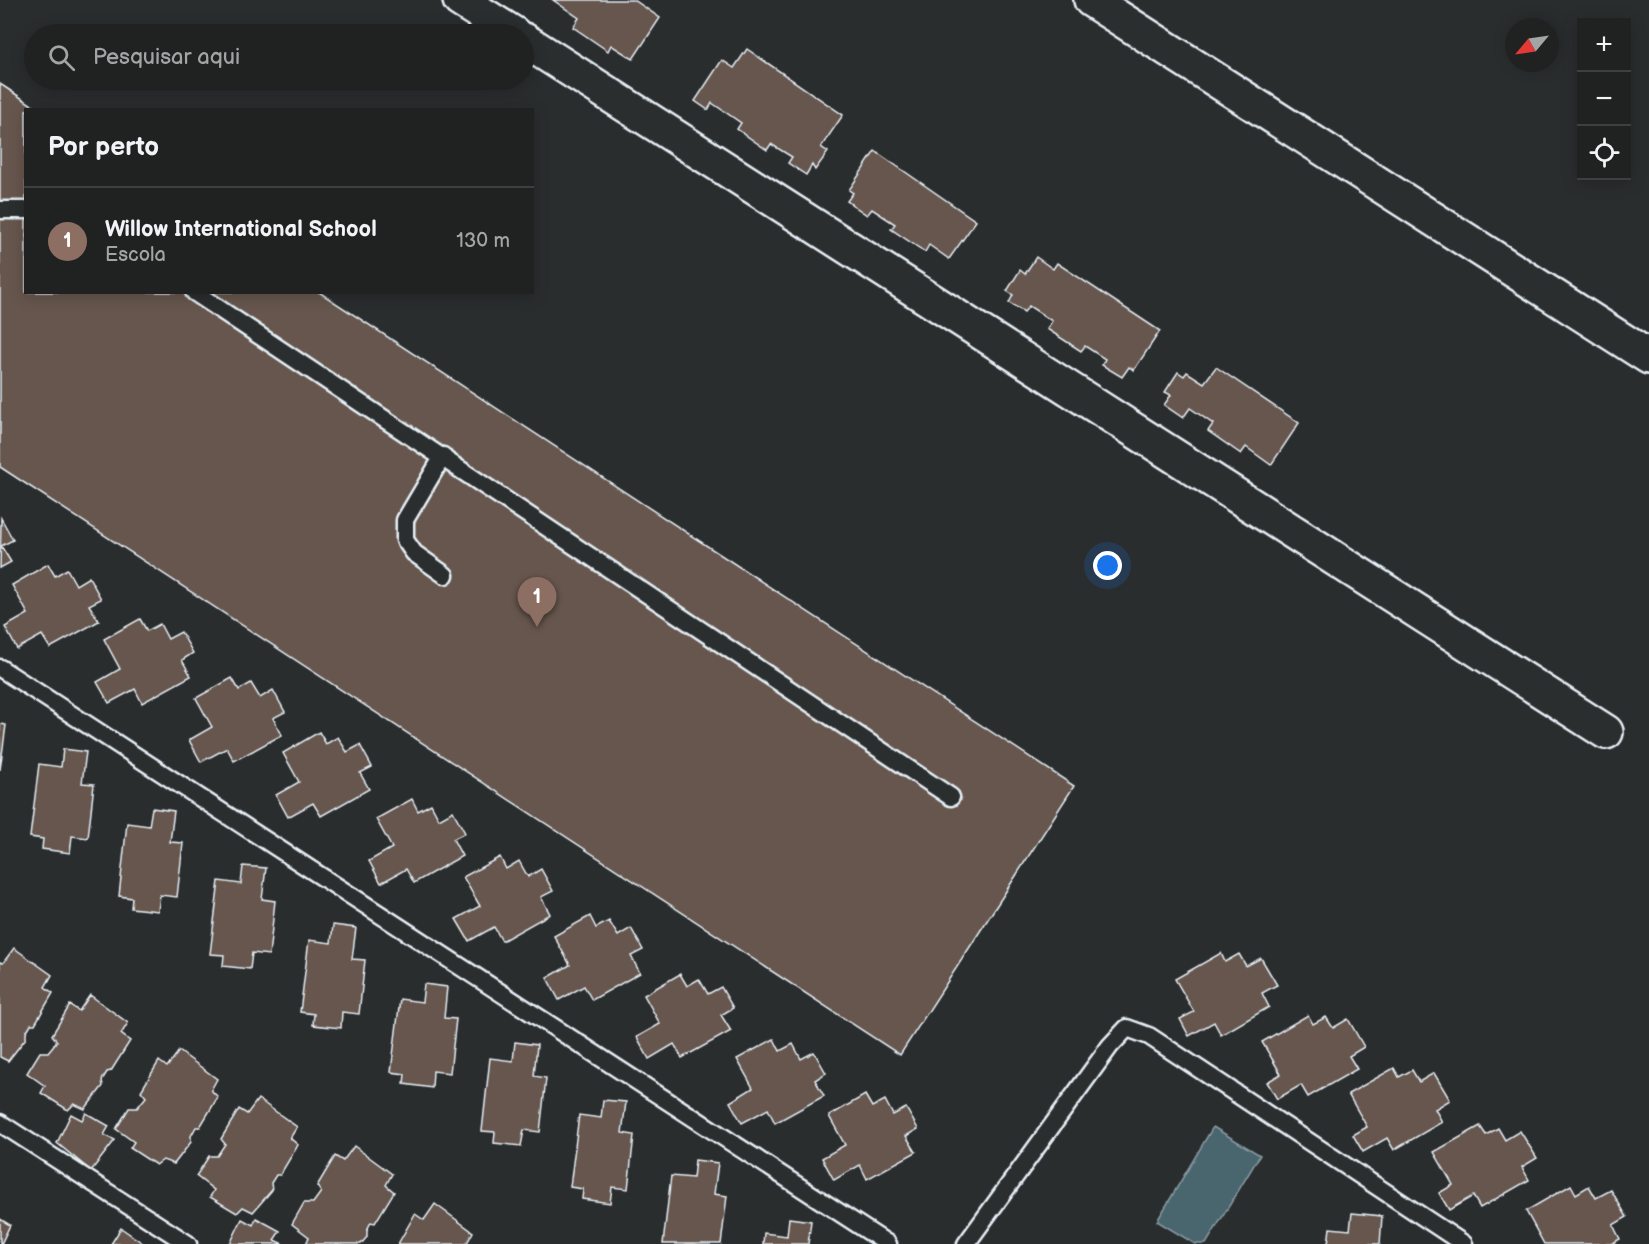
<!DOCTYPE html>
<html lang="pt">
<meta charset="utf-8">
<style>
body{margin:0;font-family:"Balsamiq Sans",sans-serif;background:#2d2f2f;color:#f1f3f6}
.controls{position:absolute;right:18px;top:18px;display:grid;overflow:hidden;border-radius:0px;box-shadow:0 3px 15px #0003}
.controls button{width:54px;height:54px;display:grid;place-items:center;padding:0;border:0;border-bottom:2px solid #3d3f40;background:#202222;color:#f1f3f6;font:30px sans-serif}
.compass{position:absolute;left:1505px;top:18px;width:54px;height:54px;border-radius:50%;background:#202222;box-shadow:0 3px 15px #0003;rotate:241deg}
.you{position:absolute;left:1108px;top:566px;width:21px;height:21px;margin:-15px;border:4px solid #fff;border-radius:50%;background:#1a73e8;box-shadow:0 0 0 9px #1a73e833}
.badge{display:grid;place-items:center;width:39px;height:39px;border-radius:50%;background:#ffd166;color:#fff;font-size:20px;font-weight:700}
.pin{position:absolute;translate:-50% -50px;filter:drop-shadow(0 2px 3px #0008)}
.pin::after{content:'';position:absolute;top:32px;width:21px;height:18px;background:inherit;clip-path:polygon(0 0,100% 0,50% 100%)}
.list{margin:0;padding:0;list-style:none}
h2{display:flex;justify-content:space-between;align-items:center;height:78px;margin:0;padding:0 24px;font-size:26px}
h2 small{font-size:20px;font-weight:400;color:#a2a4a5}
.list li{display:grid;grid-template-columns:39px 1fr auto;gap:18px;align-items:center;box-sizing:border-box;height:108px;padding:0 24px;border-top:2px solid #3d3f40}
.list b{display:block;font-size:22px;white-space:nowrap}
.list p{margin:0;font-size:20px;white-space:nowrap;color:#a2a4a5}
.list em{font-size:20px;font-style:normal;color:#a2a4a5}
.icon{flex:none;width:33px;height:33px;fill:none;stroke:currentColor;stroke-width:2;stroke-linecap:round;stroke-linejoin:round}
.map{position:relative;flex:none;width:1649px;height:1244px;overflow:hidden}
.search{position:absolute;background:#202222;box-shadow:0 3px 15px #0003;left:24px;top:24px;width:510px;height:66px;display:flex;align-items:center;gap:15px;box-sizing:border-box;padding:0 21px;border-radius:33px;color:#a2a4a5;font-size:22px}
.panel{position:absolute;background:#202222;box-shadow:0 3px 15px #0003;left:24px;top:108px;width:510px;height:186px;border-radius:0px}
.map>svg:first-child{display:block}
.water{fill:#4a656e;stroke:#899da5;stroke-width:1.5}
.building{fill:#66574e;stroke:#e8f1f8;stroke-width:1.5}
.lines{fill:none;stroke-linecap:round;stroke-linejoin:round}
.service-casing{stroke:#e8f1f8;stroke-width:21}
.minor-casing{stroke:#e8f1f8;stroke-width:38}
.service{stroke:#2a2d2e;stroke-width:16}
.minor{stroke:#2a2d2e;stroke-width:33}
</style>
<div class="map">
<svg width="1649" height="1244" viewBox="0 0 1649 1244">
<rect width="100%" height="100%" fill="#2a2d2e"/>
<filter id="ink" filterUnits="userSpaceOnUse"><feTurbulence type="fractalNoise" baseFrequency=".0167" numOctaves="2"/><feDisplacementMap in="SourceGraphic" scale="12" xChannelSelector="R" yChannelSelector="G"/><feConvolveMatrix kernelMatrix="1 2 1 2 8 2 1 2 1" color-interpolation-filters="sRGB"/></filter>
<g filter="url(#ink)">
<polygon class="water" points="1213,1127 1260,1155 1206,1244 1195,1244 1157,1221"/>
<g class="building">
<polygon points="553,0 634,0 660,18 633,59 611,45 608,51 573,27 579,18"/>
<polygon points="747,49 843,115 821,147 828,152 815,170 812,165 806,175 788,163 792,157 771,144 767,150 737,129 741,123 712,103 708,110 695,101 722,60 734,68"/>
<polygon points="0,84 40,110 26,110 26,292 319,292 1074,786 900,1055 0,467"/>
<polygon points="875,151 976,221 949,259 929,245 925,252 891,229 895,224 872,209 867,215 847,201 853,193 849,190"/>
<polygon points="1036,257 1053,269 1057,263 1160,331 1134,370 1129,367 1122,377 1102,365 1105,359 1085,346 1081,351 1047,329 1052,321 1029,306 1024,312 1009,303 1013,295 1007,291 1020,270 1025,274"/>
<polygon points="1216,367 1299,423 1271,465 1246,447 1241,454 1208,431 1213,424 1190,408 1183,418 1164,405 1171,395 1165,392 1178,372 1184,376 1187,372 1204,383"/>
<polygon points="1,518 13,540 1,546 11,562 0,568"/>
<polygon points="48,564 55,576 67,569 76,585 89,577 101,599 89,605 99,621 50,648 42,635 17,649 5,627 28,614 12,585"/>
<polygon points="140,619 147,631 160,624 168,639 181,632 193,653 182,660 191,676 142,703 135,689 109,703 97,682 120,669 104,639"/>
<polygon points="232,678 239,690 251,683 260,698 273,690 285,712 273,718 282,735 234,761 227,748 201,762 189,740 212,727 196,698"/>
<polygon points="0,724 6,725 0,770"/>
<polygon points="319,732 326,744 338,737 347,752 360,745 372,767 360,773 369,789 321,816 313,803 288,817 276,795 299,782 283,753"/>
<polygon points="63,749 86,752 82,783 94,784 88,838 72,836 70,853 42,849 43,839 30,837 39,764 61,767"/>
<polygon points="412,799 418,811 431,804 439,819 453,811 465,833 453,839 462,856 414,883 406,869 381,883 369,861 392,848 376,819"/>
<polygon points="152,808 174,811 170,842 183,843 177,897 160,895 158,911 131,908 132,898 119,896 127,823 149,826"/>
<polygon points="500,857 506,869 519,861 528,877 541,869 553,891 541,897 550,914 502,941 494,927 469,941 456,919 480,906 463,877"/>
<polygon points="243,866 266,868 262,899 275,901 269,955 252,953 250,969 223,966 224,955 210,954 219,881 241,884"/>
<polygon points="590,916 596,928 609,921 618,936 631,928 643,950 631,956 640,973 592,1000 584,986 559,1000 547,978 570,965 554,936"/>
<polygon points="333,925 356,928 352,959 365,960 359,1014 342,1012 341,1028 313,1025 314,1014 300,1012 309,940 331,943"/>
<polygon points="14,948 52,975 45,987 53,993 35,1024 31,1024 26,1032 26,1038 8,1061 0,1057 0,962 3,963"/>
<polygon points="1221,953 1225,962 1239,954 1246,966 1261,958 1277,985 1262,993 1269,1007 1221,1035 1214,1022 1189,1036 1180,1019 1194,1012 1175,979"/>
<polygon points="680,974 687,986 699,979 708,994 721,987 733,1008 721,1015 731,1031 682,1058 674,1044 649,1059 637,1037 660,1024 644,995"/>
<polygon points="424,984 447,987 444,1018 456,1019 450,1073 433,1071 432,1088 404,1084 405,1074 391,1072 400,999 422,1002"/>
<polygon points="90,995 128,1023 121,1034 130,1041 111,1071 107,1072 102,1080 103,1086 85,1109 74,1104 68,1110 41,1093 45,1086 27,1073 40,1052 48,1052 57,1041 52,1035 70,1005 79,1011"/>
<polygon points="1308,1015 1313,1024 1326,1017 1333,1028 1348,1019 1364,1047 1349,1056 1357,1069 1308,1097 1301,1085 1277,1099 1267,1082 1281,1074 1262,1042"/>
<polygon points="774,1039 780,1051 793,1044 801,1059 814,1052 826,1073 815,1080 824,1096 775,1123 768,1109 742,1123 730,1102 753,1088 737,1059"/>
<polygon points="515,1042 537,1045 534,1076 546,1078 540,1132 524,1130 521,1146 494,1143 495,1132 482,1131 490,1058 513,1061"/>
<polygon points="179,1051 217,1079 211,1090 218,1097 200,1127 196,1127 191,1136 191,1142 174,1164 163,1160 156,1165 130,1148 134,1142 116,1129 129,1108 137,1108 146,1097 141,1091 159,1061 167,1067"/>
<polygon points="1394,1068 1399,1077 1412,1070 1419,1082 1434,1073 1450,1100 1435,1109 1442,1122 1394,1150 1387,1138 1363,1152 1353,1135 1367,1127 1348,1094"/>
<polygon points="865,1095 872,1107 885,1100 893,1115 906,1108 918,1129 906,1136 916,1152 867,1179 860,1165 834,1180 822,1158 845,1145 829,1116"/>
<polygon points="258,1099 297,1127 290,1138 298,1145 280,1175 276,1175 271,1183 272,1190 253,1212 243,1207 237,1213 210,1197 214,1190 196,1176 209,1156 217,1156 225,1144 221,1139 239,1109 247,1114"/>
<polygon points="603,1100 626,1102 622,1133 634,1135 628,1189 612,1187 610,1203 582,1199 583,1189 570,1187 579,1115 601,1118"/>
<polygon points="86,1113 109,1126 104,1135 115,1140 91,1171 57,1143 71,1114 82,1120"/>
<polygon points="1480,1126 1486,1135 1498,1128 1505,1140 1520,1131 1537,1158 1522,1167 1529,1180 1480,1208 1473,1196 1449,1210 1439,1193 1453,1185 1434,1152"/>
<polygon points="354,1146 392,1174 386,1185 394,1192 375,1223 371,1222 367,1230 367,1237 361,1244 306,1244 309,1237 292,1224 304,1203 313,1203 321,1192 317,1186 335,1156 343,1161"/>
<polygon points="695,1160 718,1163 714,1194 727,1196 721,1244 663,1244 671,1176 693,1178"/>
<polygon points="1571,1185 1576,1194 1589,1186 1596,1198 1611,1190 1627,1217 1613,1225 1620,1239 1611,1244 1544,1244 1526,1211"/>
<polygon points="435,1204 473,1232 467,1243 468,1244 398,1244 415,1214 424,1220"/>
<polygon points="1352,1213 1382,1216 1380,1244 1328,1244 1330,1228 1350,1230"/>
<polygon points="256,1218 280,1231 274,1240 283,1244 230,1244 242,1219 253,1225"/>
<polygon points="789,1218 811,1221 808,1244 763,1244 764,1233 787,1236"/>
<polygon points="0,1219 10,1225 1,1244 0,1244"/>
<polygon points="121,1228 144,1244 111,1244"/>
</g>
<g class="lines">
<g class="service-casing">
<g id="service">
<polyline points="0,210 26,210"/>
<polyline points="194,292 951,797"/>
<polyline points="443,456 405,520 405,540 414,553 445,575"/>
<polyline points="0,668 888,1244"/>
<polyline points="0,1123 188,1244"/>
<polyline points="966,1244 1110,1046 1127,1028 1149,1036 1464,1244"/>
</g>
</g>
<g class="minor-casing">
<g id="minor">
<polyline points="460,0 514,34"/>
<polyline points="1091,0 1649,357"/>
<polyline points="524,40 1606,732"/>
</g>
</g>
<use href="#service" class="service"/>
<use href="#minor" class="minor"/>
</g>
</g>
</svg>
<div class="controls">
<button>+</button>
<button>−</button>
<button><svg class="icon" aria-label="locate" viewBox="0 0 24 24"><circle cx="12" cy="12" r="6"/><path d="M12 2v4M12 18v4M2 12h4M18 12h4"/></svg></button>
</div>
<svg class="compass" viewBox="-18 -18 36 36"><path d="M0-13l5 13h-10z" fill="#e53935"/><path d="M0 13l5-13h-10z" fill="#a2a4a5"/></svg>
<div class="you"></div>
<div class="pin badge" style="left:537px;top:627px;background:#8d6e63">1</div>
<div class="search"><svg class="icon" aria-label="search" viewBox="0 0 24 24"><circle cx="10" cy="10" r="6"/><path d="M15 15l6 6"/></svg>Pesquisar aqui</div>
<section class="panel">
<h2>Por perto<small></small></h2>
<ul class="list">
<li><span class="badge" style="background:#8d6e63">1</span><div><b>Willow International School</b><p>Escola</p></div><em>130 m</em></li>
</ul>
</section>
</div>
